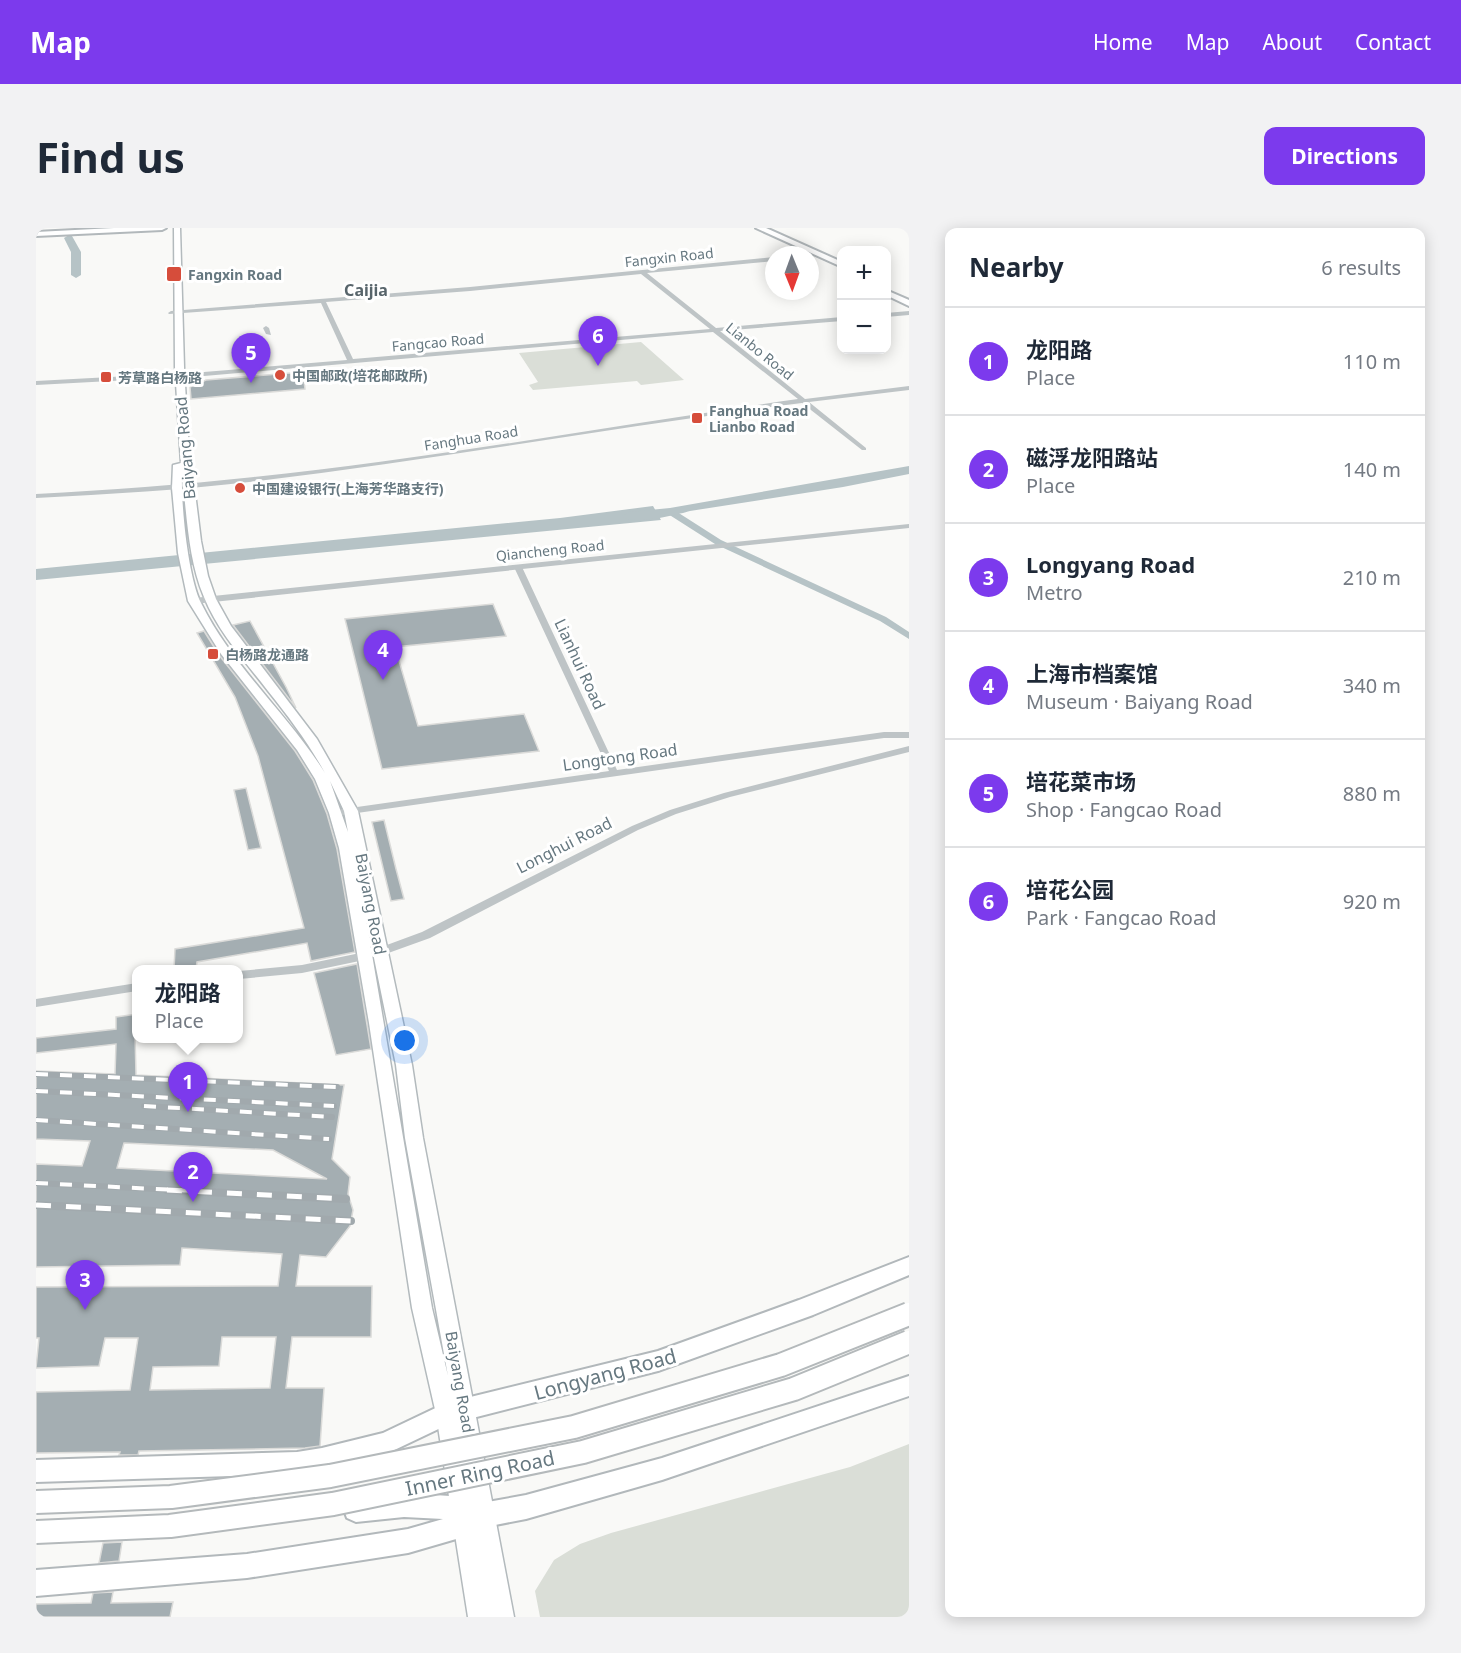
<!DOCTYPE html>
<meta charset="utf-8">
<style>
body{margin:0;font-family:"Noto Sans","Noto Sans SC",sans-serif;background:#f2f2f3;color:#1f2937}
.controls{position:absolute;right:18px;top:18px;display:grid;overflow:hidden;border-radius:12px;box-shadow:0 3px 15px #0003}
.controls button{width:54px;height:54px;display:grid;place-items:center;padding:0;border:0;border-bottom:2px solid #e0e1e3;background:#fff;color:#1f2937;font:30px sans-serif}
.compass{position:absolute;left:729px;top:18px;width:54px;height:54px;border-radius:50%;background:#fff;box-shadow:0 3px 15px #0003;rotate:179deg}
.you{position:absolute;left:369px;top:813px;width:21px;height:21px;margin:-15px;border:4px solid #fff;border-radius:50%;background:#1a73e8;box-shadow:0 0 0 9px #1a73e833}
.badge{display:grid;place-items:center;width:39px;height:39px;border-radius:50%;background:#7c3aed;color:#fff;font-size:20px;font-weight:700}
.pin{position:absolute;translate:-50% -50px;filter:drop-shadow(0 2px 3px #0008)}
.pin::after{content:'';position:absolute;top:32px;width:21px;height:18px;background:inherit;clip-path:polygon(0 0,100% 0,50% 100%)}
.popup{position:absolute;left:96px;top:737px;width:111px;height:78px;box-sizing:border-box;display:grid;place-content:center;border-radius:12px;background:#fff;filter:drop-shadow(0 2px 4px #0005);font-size:20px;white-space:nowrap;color:#747a83}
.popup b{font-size:22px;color:#1f2937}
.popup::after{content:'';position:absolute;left:50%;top:100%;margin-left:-12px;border:12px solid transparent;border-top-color:#fff}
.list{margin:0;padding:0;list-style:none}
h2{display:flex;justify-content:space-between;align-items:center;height:78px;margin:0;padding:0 24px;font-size:26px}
h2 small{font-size:20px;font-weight:400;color:#747a83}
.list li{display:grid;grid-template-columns:39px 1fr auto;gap:18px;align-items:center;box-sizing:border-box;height:108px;padding:0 24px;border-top:2px solid #e0e1e3}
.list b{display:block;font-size:22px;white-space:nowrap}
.list p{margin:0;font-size:20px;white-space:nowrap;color:#747a83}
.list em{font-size:20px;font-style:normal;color:#747a83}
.map{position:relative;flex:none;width:873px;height:1389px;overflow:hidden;border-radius:12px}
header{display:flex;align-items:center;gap:36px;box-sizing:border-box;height:84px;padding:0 30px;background:#7c3aed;color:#fff}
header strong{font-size:28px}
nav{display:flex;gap:33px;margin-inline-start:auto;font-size:21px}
.intro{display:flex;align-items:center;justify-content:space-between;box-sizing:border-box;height:144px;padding:0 36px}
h1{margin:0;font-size:42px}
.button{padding:15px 27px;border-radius:12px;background:#7c3aed;color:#fff;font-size:21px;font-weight:700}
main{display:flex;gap:36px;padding:0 36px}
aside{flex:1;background:#fff;border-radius:12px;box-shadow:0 3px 15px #0003}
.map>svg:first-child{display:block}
.green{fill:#daded7}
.water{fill:#b6c3c6}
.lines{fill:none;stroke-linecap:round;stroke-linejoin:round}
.canal{fill:#b6c3c6;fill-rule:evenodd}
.river{fill:#b6c3c6;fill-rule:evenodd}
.building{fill:#a4aeb2;stroke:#dbdbd9;stroke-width:1.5;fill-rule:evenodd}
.secondary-casing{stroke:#b3babd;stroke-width:3}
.primary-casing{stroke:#b2b8bb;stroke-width:4}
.minor{fill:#bec4c6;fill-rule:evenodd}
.tertiary{fill:#bec4c6;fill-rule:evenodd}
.secondary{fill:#fff;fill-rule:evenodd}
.primary{fill:#fff;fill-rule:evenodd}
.rail-far1-casing{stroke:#a1a9ad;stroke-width:6}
.rail-casing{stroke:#a1a9ad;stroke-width:8}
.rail-far1{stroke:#fff;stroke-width:4;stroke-dasharray:12;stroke-linecap:butt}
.rail{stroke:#fff;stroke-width:5;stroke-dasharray:15;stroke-linecap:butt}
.trunk-bridge-casing{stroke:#b4b9bb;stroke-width:26;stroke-linecap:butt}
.trunk-bridge{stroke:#fff;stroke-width:22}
.poi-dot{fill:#d64d3b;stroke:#fff;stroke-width:2}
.labels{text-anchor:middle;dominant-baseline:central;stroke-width:6;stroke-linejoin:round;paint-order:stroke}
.far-street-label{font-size:14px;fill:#667880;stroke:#fff}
.far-poi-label{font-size:14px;font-weight:bold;fill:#667880;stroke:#fff;text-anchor:start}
.far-quarter-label{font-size:16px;font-weight:bold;fill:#58656b;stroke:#fff}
.street-label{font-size:16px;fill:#667880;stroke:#fff}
.near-street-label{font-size:20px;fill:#667880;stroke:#fff}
</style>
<header>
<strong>Map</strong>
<nav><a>Home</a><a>Map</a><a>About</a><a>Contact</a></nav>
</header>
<div class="intro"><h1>Find us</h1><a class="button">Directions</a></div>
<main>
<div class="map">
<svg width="873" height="1389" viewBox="0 0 873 1389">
<rect width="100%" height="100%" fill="#f9f9f7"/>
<g class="green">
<polygon points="605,114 648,152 605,157 601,153 497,162 493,157 502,154 483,125"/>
<polygon points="873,1216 873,1389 504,1389 499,1363 518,1332 544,1316 575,1305 814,1239"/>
</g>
<polygon class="water" points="617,278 625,292 0,352 0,341 524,290"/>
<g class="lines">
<polygon class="canal" points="632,282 638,282 685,312 850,389 873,404 873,411 844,393 679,316 632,286"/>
<g class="river">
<polygon points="33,7 36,8 45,24 45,47 40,50 35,47 35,24 28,10"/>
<path d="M873 238V246L807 259 654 283C640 287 596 298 586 288L593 284 634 280Z"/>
</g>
</g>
<g class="building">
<polygon points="267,144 269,161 155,171 154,159 170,152"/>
<polygon points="457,376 470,408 359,419 382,498 488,486 503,523 346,541 309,391"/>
<polygon points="214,393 250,459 260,480 197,397"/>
<polygon points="168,403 183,427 259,523 277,552 291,586 301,621 319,724 275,733 271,715 161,734 160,741 138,741 139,721 268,700 222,528 199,469 161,405"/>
<polygon points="210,560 225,620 212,622 198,562"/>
<polygon points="348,592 360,641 368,671 355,673 336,594"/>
<polygon points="321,736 335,821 300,827 278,745"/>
<path d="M101 786V806H99L100 847 308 857 296 931 314 949 312 966 317 982 314 998 290 1029 264 1027 260 1058H336L335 1109H256L250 1160H288L284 1218 269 1220 103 1223 102 1227H83L84 1224 0 1225V1164L94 1162 102 1110H69L63 1138 0 1140 3 1110H0V1059L242 1058 246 1026 146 1020 144 1037 0 1039V936L46 938 54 913 0 911V843L79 846 80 816 0 825V810L80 801V789ZM88 915 237 922 291 951 81 940ZM186 1109H240L234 1160 114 1162 117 1139 183 1138Z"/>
<polygon points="86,1314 83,1333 63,1335 67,1315"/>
<polygon points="77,1364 75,1375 137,1374 134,1389 0,1389 0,1376 55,1375 57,1365"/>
</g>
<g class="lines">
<g class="secondary-casing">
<path id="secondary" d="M138 0H144L148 139 152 208 165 313 172 348 180 371 195 398 281 511 322 583 376 837 387 910 478 1389H432L400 1186 376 1080 333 795 303 620 293 585 279 551 261 522 185 426 152 373 142 325 136 260 137 237 145 235 139 139ZM146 247C151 288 152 331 168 369 182 404 209 433 232 463 253 489 273 516 289 545 252 486 196 438 165 375 152 349 145 277 146 247ZM294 553 308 583 312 604ZM330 691 360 837 369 910 412 1148 396 1080Z"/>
</g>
<g class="primary-casing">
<g id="primary">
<polygon points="78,0 130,0 126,2 0,8 0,4"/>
<polygon points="720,0 730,0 806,34 806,39"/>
<polygon points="850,62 873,72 873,78 850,67"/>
<polygon points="873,1029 873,1047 777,1087 622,1143 413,1196 350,1226 286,1242 261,1246 0,1254 0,1232 261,1224 286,1220 347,1205 410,1175 622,1123 763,1072"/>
<polygon points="873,1148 873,1168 626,1252 490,1291 449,1299 427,1309 372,1325 211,1350 0,1368 0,1342 211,1326 372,1301 407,1291 368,1289 320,1294 311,1290 308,1282 311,1274 336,1267 368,1265 414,1268 446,1275 490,1267 626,1230"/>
</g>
</g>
<g class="minor">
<path d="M738 29V33L611 45 680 100 806 89V93L684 103 769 171 873 158V162L773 174 830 220V222H826L766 175C584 198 404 231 222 253 148 262 74 266 0 270V266C73 262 145 257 218 249 400 230 581 197 762 171L677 104 168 148 0 157V153L168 144 311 132 285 75 133 86 132 85 135 83 434 59ZM605 46 674 101 317 131 290 74 434 63Z"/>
<polygon points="873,83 873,87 850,89 850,85"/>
<polygon points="230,98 233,100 235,107 230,106 227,100"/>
<polygon points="479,337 486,339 581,542 848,504 873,504 873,510 848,510 300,588 297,587 295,585 297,583 300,582 573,543 478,339"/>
<polygon points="873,518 873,524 694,569 640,586 602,602 394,710 344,728 339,724 340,721 386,704 596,598 634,582 688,565"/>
<polygon points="329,724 334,728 333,731 266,745 203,751 203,743 266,737"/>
<polygon points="101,755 101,763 0,779 0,771"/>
</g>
<polygon class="tertiary" points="873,296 873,300 158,376 154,373 158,370"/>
<use href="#secondary" class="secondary"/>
<use href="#primary" class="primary"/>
<g class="rail-far1-casing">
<g id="rail-far1">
<polyline points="0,846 301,859"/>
<polyline points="0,863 298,878"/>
<polyline points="108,878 296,889"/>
<polyline points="0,892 293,911"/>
<polyline points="0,955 160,963"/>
</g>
</g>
<g class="rail-casing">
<g id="rail">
<polyline points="131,962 310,971"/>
<polyline points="0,977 315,993"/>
</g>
</g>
<use href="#rail-far1" class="rail-far1"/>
<use href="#rail" class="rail"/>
<g class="trunk-bridge-casing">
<g id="trunk-bridge">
<polyline points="0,1274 135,1269 294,1248 538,1199 745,1137 873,1086"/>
<polyline points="0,1304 134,1298 297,1276 547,1224 758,1161 873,1114"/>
</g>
</g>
<use href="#trunk-bridge" class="trunk-bridge"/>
</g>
<g class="poi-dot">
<rect x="130" y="38" width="16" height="16" rx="3"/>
<circle cx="244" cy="147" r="6"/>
<rect x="64" y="143" width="12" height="12" rx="3"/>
<rect x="655" y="184" width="12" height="12" rx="3"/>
<circle cx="204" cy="260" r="6"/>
<rect x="171" y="420" width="12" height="12" rx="3"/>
</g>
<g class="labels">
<g class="far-street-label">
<text transform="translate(633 29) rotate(-6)">Fangxin Road</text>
<text transform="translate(402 114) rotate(-5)">Fangcao Road</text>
<text transform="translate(724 123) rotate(39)">Lianbo Road</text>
<text transform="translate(435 210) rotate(-9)">Fanghua Road</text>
<text transform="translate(514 322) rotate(-6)">Qiancheng Road</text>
</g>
<g class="far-poi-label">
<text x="152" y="46">Fangxin Road</text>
<text x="256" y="147">中国邮政(培花邮政所)</text>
<text x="82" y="149">芳草路白杨路</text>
<text x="673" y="182">Fanghua Road<tspan x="673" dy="16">Lianbo Road</tspan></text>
<text x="216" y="260">中国建设银行(上海芳华路支行)</text>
<text x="189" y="426">白杨路龙通路</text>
</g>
<g class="far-quarter-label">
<text x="330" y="62">Caijia</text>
</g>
<g class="street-label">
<text transform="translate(149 220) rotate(-95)">Baiyang Road</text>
<text transform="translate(544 436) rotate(65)">Lianhui Road</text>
<text transform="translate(584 529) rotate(-8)">Longtong Road</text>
<text transform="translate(528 617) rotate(-27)">Longhui Road</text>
<text transform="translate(335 676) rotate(79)">Baiyang Road</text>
<text transform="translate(424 1154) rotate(80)">Baiyang Road</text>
</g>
<g class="near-street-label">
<text transform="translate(569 1146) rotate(-15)">Longyang Road</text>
<text transform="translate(444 1245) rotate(-12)">Inner Ring Road</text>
</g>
</g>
</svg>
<div class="controls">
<button>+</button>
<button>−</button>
</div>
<svg class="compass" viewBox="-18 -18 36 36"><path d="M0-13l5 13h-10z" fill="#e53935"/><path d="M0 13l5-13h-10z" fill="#747a83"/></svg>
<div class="you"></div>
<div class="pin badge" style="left:152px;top:884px">1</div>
<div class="popup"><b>龙阳路</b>Place</div>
<div class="pin badge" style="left:157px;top:974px">2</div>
<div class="pin badge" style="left:49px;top:1082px">3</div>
<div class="pin badge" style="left:347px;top:452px">4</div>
<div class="pin badge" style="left:215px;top:155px">5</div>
<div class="pin badge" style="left:562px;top:138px">6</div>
</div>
<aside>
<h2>Nearby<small>6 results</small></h2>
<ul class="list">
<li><span class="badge">1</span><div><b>龙阳路</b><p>Place</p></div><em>110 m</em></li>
<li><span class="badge">2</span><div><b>磁浮龙阳路站</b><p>Place</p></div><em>140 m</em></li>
<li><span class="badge">3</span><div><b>Longyang Road</b><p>Metro</p></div><em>210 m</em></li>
<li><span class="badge">4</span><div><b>上海市档案馆</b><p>Museum · Baiyang Road</p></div><em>340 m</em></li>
<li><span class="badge">5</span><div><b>培花菜市场</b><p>Shop · Fangcao Road</p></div><em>880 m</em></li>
<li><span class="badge">6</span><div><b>培花公园</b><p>Park · Fangcao Road</p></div><em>920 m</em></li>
</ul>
</aside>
</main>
